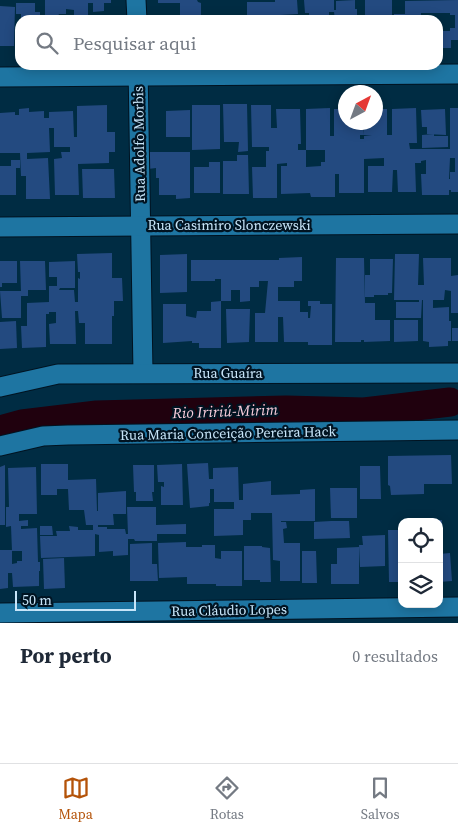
<!DOCTYPE html>
<html lang="pt">
<meta charset="utf-8">
<style>
body{margin:0;font-family:"Source Serif 4",serif;background:#f6f6f7;color:#1f2937}
.controls{position:absolute;right:15px;bottom:15px;display:grid;overflow:hidden;border-radius:10px;box-shadow:0 2px 12px #0003}
.controls button{width:45px;height:45px;display:grid;place-items:center;padding:0;border:0;border-bottom:1px solid #e0e1e3;background:#fff;color:#1f2937;font:25px sans-serif}
.compass{position:absolute;left:338px;top:85px;width:45px;height:45px;border-radius:50%;background:#fff;box-shadow:0 2px 12px #0003;rotate:41deg}
.scale{position:absolute;left:15px;bottom:12px;width:121px;box-sizing:border-box;padding-left:5px;border:2px solid #c7e5f9;border-top:0;font-size:14px;line-height:18px;white-space:nowrap;color:#c7e5f9;-webkit-text-stroke:4px #001321;paint-order:stroke}
.list{margin:0;padding:0;list-style:none}
h2{display:flex;justify-content:space-between;align-items:center;height:65px;margin:0;padding:0 20px;font-size:21px}
h2 small{font-size:16px;font-weight:400;color:#747a83}
.icon{flex:none;width:28px;height:28px;fill:none;stroke:currentColor;stroke-width:2;stroke-linecap:round;stroke-linejoin:round}
.map{position:relative;flex:none;width:458px;height:623px;overflow:hidden}
.search{position:absolute;background:#fff;box-shadow:0 2px 12px #0003;left:15px;right:15px;top:15px;height:55px;display:flex;align-items:center;gap:12px;box-sizing:border-box;padding:0 18px;border-radius:15px;color:#747a83;font-size:19px}
.sheet{height:140px;background:#fff}
nav{display:flex;justify-content:space-around;align-items:center;box-sizing:border-box;height:70px;border-top:1px solid #e0e1e3;background:#fff;font-size:14px;color:#747a83}
nav a{display:grid;justify-items:center;gap:2px}
nav .on{color:#b45309}
.map>svg:first-child{display:block}
.lines{fill:none;stroke-linecap:round;stroke-linejoin:round}
.river{stroke:#20010e;stroke-width:29}
.building{fill:#234a80;fill-rule:evenodd}
.minor-casing{stroke:#001321;stroke-width:21}
.minor{stroke:#1e75a2;stroke-width:19}
.labels{text-anchor:middle;dominant-baseline:central;stroke-width:4.5;stroke-linejoin:round;paint-order:stroke}
.street-label{font-size:14px;fill:#c7e5f9;stroke:#001321}
.water-label{font-size:15px;font-style:italic;fill:#fbcfdd;stroke:#001321}
</style>
<div class="map">
<svg width="458" height="623" viewBox="0 0 458 623">
<rect width="100%" height="100%" fill="#002c43"/>
<g class="lines">
<polyline class="river" points="0,430 22,424 97,415 286,410 364,412 450,402"/>
</g>
<g class="building">
<polygon points="45,0 111,0 111,3 104,3 104,11 93,12 93,3 88,3 88,18 101,18 101,20 74,20 74,10 66,9 66,14 59,14 58,16 45,15"/>
<polygon points="158,0 197,0 198,2 201,3 201,16 244,16 244,20 158,20 158,15 180,15 180,3 158,3"/>
<polygon points="275,0 297,0 298,14 247,17 247,2 275,2"/>
<polygon points="304,0 334,0 334,10 336,10 336,1 355,0 355,9 357,9 357,20 335,20 334,12 329,12 329,20 309,20 309,13 305,13"/>
<polygon points="365,0 392,0 392,15 370,16 370,20 363,20 363,15 365,15"/>
<polygon points="458,0 458,40 451,40 451,48 438,48 438,31 450,31 450,28 455,28 455,15 450,15 450,13 421,13 421,20 394,20 394,14 405,14 405,1"/>
<polygon points="16,3 35,3 35,12 40,12 40,16 42,16 42,20 21,20 21,14 16,14"/>
<polygon points="0,6 15,7 14,46 0,46"/>
<rect x="15" y="29" width="5" height="20"/>
<polygon points="223,104 247,104 248,151 238,152 239,142 224,142"/>
<polygon points="107,105 107,132 115,132 115,152 109,152 109,163 78,164 79,195 55,195 54,159 62,158 61,152 70,152 70,147 54,147 54,128 49,128 50,152 27,153 27,159 48,158 50,199 26,199 26,176 21,176 20,153 0,153 0,113 15,112 15,115 19,115 19,109 29,108 29,112 44,111 44,118 49,118 49,112 73,111 74,137 77,137 77,106"/>
<polygon points="192,105 220,105 220,149 192,150"/>
<path d="M251 105H271V128H277L276 109H300L301 144H298V150H306V109L330 108V136H334V109H346V122H363L364 135H360V139H364V136L372 135H364V122H376V109H387V135H392V109L416 108 417 143H409L410 149H450V108H458V192H451V190H449V195H422L421 174H426V160L421 161V163H415L416 192H398L397 170H393L392 192H368V166H384V158L364 159V193H339V174H335V197H311L310 193 281 194V166H287V163L277 164V198H253L252 167H266V151H269V147H252ZM306 150H325V162H321V166L306 167ZM450 158H455V172H450V179H449Z"/>
<polygon points="445,109 446,135 427,134 427,127 422,127 421,110"/>
<polygon points="190,110 190,137 166,137 166,111"/>
<polygon points="434,134 434,136 448,136 448,147 422,148 422,135"/>
<polygon points="148,152 190,152 190,198 176,199 176,195 159,195 159,178 156,178 156,168 148,169"/>
<polygon points="237,155 248,155 249,194 223,194 223,161 237,161"/>
<polygon points="11,160 20,160 20,168 16,168 16,195 0,195 0,166 11,166"/>
<polygon points="209,162 220,162 220,193 194,193 194,167 209,167"/>
<polygon points="82,169 114,169 115,198 83,198"/>
<polygon points="112,253 112,278 122,278 123,301 114,301 114,316 112,316 112,344 85,344 85,323 79,323 78,311 75,311 76,344 50,344 49,324 56,323 56,312 49,312 49,314 46,314 46,347 22,348 21,326 27,326 27,303 49,302 49,286 57,286 57,277 49,277 49,262 75,261 75,288 60,288 59,290 74,290 75,302 78,302 78,278 80,279 80,272 78,272 77,254"/>
<polygon points="187,254 187,292 160,293 160,255"/>
<polygon points="395,254 419,254 418,285 424,285 423,258 451,258 451,276 458,275 458,313 451,313 451,291 445,290 444,300 433,300 433,308 449,307 449,321 451,321 451,341 448,341 448,346 429,347 429,342 423,341 423,300 422,300 421,318 396,318 396,302 419,302 419,300 394,300"/>
<polygon points="302,257 302,281 294,281 294,287 278,287 278,301 300,301 300,312 308,312 308,318 310,318 311,306 308,306 308,301 320,301 320,304 332,304 332,345 308,345 308,342 284,342 283,317 278,317 278,342 255,342 255,313 265,313 268,281 259,281 259,287 250,287 250,301 240,302 240,290 231,290 231,301 221,301 221,279 215,279 215,281 191,281 191,260 279,260 279,258"/>
<polygon points="336,258 364,258 365,303 375,303 375,320 390,320 390,341 364,342 364,340 361,340 361,342 335,342"/>
<polygon points="370,259 393,259 392,293 388,293 388,295 374,295 374,297 365,297 365,275 370,275"/>
<polygon points="0,261 17,261 17,283 2,283 2,287 0,287"/>
<polygon points="20,261 45,261 46,290 28,290 28,296 21,296 21,318 2,318 0,291 21,291"/>
<polygon points="221,301 221,348 199,348 199,343 192,343 192,341 163,343 163,304 186,304 186,316 196,318 197,311 211,311 211,302"/>
<polygon points="226,309 250,309 249,342 227,343"/>
<polygon points="394,320 418,320 418,341 394,342"/>
<polygon points="16,321 17,348 0,349 0,322"/>
<rect x="452" y="328" width="6" height="13"/>
<polygon points="451,455 452,484 424,484 424,494 391,495 390,486 388,485 388,456"/>
<polygon points="208,463 209,479 213,479 213,468 238,467 239,500 243,500 243,484 271,481 271,495 300,494 300,490 315,489 315,521 281,521 281,522 286,522 287,528 283,529 284,543 300,543 300,581 280,581 280,561 273,560 272,513 251,513 251,520 243,520 243,535 214,536 214,509 234,509 234,502 214,502 214,489 210,489 210,503 209,503 209,506 190,508 187,464"/>
<polygon points="41,464 68,464 68,480 96,479 97,511 98,511 98,493 126,491 126,514 113,514 114,525 98,525 98,527 107,527 107,529 125,529 126,534 128,534 127,507 156,507 156,525 186,524 186,534 157,534 157,541 135,541 134,539 128,539 128,555 113,556 113,551 99,552 99,535 95,534 95,556 41,558 40,536 57,536 56,531 70,531 69,526 78,527 78,530 93,530 93,525 86,525 84,510 69,510 68,489 57,489 57,495 41,495"/>
<polygon points="182,464 183,505 161,505 161,486 164,487 164,482 158,482 157,465"/>
<polygon points="5,465 5,525 0,525 0,467"/>
<polygon points="133,465 154,465 154,492 152,492 153,501 136,501 136,492 134,492"/>
<polygon points="360,466 380,466 381,499 360,499"/>
<polygon points="36,467 37,514 19,514 19,521 28,520 28,526 21,526 21,529 37,528 38,562 40,562 40,571 39,571 39,586 13,587 12,573 8,573 8,588 0,589 0,550 12,550 12,564 17,563 17,561 22,561 22,551 12,551 11,526 6,527 6,507 9,507 8,468"/>
<polygon points="330,488 357,488 357,518 331,518"/>
<polygon points="412,520 442,520 443,547 439,547 439,522 412,522"/>
<polygon points="331,521 349,521 350,538 314,539 314,522"/>
<polygon points="40,526 52,526 53,535 40,535"/>
<polygon points="388,530 402,530 402,582 389,582"/>
<polygon points="385,535 385,566 360,567 359,545 363,545 362,536"/>
<polygon points="186,542 186,547 202,547 202,545 215,545 215,558 221,559 221,551 242,551 242,586 216,586 216,584 187,584 187,577 159,578 158,543"/>
<polygon points="152,543 152,564 157,564 158,581 130,581 130,544"/>
<polygon points="244,546 262,546 262,547 270,548 271,582 260,582 260,580 244,580"/>
<polygon points="359,547 359,584 331,584 331,564 337,564 337,548"/>
<polygon points="302,551 316,551 317,583 302,583"/>
<polygon points="450,553 452,581 439,582 439,554"/>
<polygon points="64,558 65,588 44,589 43,559"/>
</g>
<g class="lines">
<g class="minor-casing">
<g id="minor">
<polyline points="136,0 137,20"/>
<polyline points="138,65 143,373"/>
<polyline points="0,77 458,74"/>
<polyline points="0,227 458,224"/>
<polyline points="0,387 58,374 458,373"/>
<polyline points="0,446 43,436 68,435 458,430"/>
<polyline points="0,613 458,607"/>
</g>
</g>
<use href="#minor" class="minor"/>
</g>
<g class="labels">
<g class="street-label">
<text transform="translate(139 144) rotate(-91)">Rua Adolfo Morbis</text>
<text x="229" y="225">Rua Casimiro Slonczewski</text>
<text x="228" y="373">Rua Guaíra</text>
<text transform="translate(228 433) rotate(-1)">Rua Maria Conceição Pereira Hack</text>
<text transform="translate(229 610) rotate(-1)">Rua Cláudio Lopes</text>
</g>
<g class="water-label">
<text transform="translate(225 411) rotate(-2)">Rio Iririú-Mirim</text>
</g>
</g>
</svg>
<div class="controls">
<button><svg class="icon" aria-label="locate" viewBox="0 0 24 24"><circle cx="12" cy="12" r="6"/><path d="M12 2v4M12 18v4M2 12h4M18 12h4"/></svg></button>
<button><svg class="icon" aria-label="layers" viewBox="0 0 24 24"><path d="M12 4l9 5-9 5-9-5zM3 14l9 5 9-5"/></svg></button>
</div>
<svg class="compass" viewBox="-18 -18 36 36"><path d="M0-13l5 13h-10z" fill="#e53935"/><path d="M0 13l5-13h-10z" fill="#747a83"/></svg>
<div class="scale">50 m</div>
<div class="search"><svg class="icon" aria-label="search" viewBox="0 0 24 24"><circle cx="10" cy="10" r="6"/><path d="M15 15l6 6"/></svg>Pesquisar aqui</div>
</div>
<section class="sheet">
<h2>Por perto<small>0 resultados</small></h2>
<ul class="list">
</ul>
</section>
<nav>
<a class="on"><svg class="icon" aria-label="map" viewBox="0 0 24 24"><path d="M3 6l6-2 6 2 6-2v14l-6 2-6-2-6 2zM9 4v14M15 6v14"/></svg>Mapa</a>
<a><svg class="icon" aria-label="directions" viewBox="0 0 24 24"><path d="M12 3l9 9-9 9-9-9zM9 14v-3h6M13 9l2 2-2 2"/></svg>Rotas</a>
<a><svg class="icon" aria-label="saved" viewBox="0 0 24 24"><path d="M7 4h10v16l-5-4-5 4z"/></svg>Salvos</a>
</nav>
